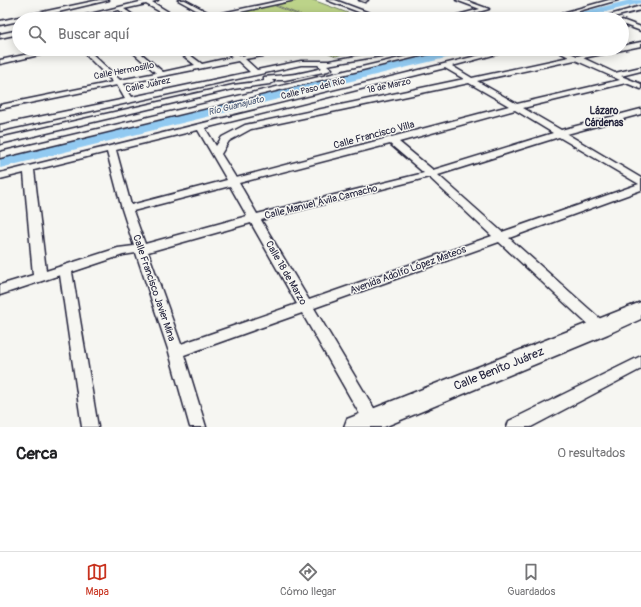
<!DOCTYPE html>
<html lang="es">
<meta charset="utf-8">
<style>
body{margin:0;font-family:Pangolin,sans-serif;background:#f2f2f2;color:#202124}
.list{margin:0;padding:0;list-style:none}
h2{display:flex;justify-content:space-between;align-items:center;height:52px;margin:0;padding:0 16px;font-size:17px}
h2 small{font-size:13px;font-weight:400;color:#757577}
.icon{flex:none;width:22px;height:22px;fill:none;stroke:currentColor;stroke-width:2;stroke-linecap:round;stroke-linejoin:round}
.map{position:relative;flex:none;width:641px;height:427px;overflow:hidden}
.search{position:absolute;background:#fff;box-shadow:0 2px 10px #0003;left:12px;right:12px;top:12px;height:44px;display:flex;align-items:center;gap:10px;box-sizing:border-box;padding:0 14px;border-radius:22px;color:#757577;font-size:15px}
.sheet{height:124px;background:#fff}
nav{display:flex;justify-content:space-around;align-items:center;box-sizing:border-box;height:56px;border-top:1px solid #e0e0e0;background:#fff;font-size:11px;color:#757577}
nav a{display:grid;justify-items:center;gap:2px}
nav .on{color:#c8321e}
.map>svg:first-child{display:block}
.green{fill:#bcd389;stroke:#6f7a62}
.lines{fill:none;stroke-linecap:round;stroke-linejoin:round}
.river{fill:#92caf1;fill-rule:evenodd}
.street-casing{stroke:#22223b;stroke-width:3}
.secondary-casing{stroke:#22223b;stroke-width:3}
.street{fill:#f6f6f2;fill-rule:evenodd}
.secondary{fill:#f6f6f2;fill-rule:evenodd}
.labels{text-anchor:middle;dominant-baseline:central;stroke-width:3;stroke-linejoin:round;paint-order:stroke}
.far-street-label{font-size:9px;fill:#22223b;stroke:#f6f6f2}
.far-water-label{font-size:9px;font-style:italic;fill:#445472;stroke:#f6f6f2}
.far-quarter-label{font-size:10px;font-weight:bold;fill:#22223b;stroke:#f6f6f2}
.street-label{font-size:10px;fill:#22223b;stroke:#f6f6f2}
.near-street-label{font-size:12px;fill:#22223b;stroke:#f6f6f2}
</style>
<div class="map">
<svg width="641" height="427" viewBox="0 0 641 427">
<rect width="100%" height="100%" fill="#f6f6f2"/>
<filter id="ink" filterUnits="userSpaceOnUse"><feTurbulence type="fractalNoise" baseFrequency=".025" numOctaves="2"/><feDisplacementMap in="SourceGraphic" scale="8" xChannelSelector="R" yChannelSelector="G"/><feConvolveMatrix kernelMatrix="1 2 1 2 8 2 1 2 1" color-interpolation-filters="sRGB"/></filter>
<g filter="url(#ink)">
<g class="green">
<polygon points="297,0 313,0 353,15 337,19 310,19 276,5"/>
<polygon points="273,5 308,19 253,19 240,13"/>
<polygon points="319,49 359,49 336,56"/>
</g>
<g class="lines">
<g class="river">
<polygon points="630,0 641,0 641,3 578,19 561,19 562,17"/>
<polygon points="455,49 477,49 475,51 412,66 0,168 0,158"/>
</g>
<g class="street-casing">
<g id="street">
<polygon points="99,0 109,0 29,19 19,19 19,21 0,25 0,21"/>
<polygon points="148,0 158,0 152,2 180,19 173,19 146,4 124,9 139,19 132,19 119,10 80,19 70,19"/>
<polygon points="178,0 185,0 213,15 284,0 295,0 217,17 217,19 199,19 207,16"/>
<polygon points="327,0 335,0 385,19 377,19"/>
<polygon points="359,0 368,0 365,2"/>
<polygon points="456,0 464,0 489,9 453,19 443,19 480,9"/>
<polygon points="609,0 618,0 551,19 541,19"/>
<polygon points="641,6 641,10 606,19 596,19"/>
<polygon points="622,20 641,27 641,31 622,24"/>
<polygon points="19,30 19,34 0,38 0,34"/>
<path d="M641 42V46L583 58 615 73 641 67V71L621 76 641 84V89L626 83 523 108 561 130 641 109V114L567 134 641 178V190L509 238 606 324 608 328 606 332 601 334 596 332 499 242 314 308 378 415 380 420 378 425 374 427 366 425 302 313 184 355 206 427H190L169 352 136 253 123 255 72 272 98 427H82L60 275 0 295V285L33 275 24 173 0 179V173L505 49H516L452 66 472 78 569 57 553 49H561L577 56 609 49H622V46ZM575 60 620 80 517 104 477 81ZM445 68 464 79 245 125 222 137 216 146 205 128ZM469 83 509 106 236 178 221 154 229 141 251 129ZM515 110 553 133 433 170 399 142ZM198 130 227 180 131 205 116 150ZM559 137 639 184 502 232 438 175ZM390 144 424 173 257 214 239 183ZM107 152 122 209 134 246 118 248 46 271 34 170ZM429 177 492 236 309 300 261 220ZM230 186 247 216 145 244 133 211ZM251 223 297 304 181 344 148 252Z"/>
<polygon points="53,49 65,49 0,64 0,60"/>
<path d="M80 49H87L120 80 156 73 129 49H136L163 72 195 65 175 49H182L202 64 233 57 222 49H230L241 56 275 49H296L293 51 245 59 257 70 301 61H329L395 49H407L386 55 327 65 332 69 328 71 285 80H272L274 82 270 84 233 89 0 144V138L233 85 264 81V77C272 76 279 76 287 75 299 74 310 71 322 68L318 65H301L0 131V125L125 99 117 85 0 109V105L113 82ZM238 61 250 72 132 97 123 84Z"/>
<polygon points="438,49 449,49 0,158 0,152"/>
<polygon points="641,356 641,369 531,427 507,427 509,421"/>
</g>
</g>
<g class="secondary-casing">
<polygon id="secondary" points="641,302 641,319 608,334 384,427 344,427 347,419"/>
</g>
<use href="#street" class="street"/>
<use href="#secondary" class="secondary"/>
</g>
</g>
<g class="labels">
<g class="far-street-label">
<text transform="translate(124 71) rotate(-11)">Calle Hermosillo</text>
<text transform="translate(148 85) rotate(-12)">Calle Juárez</text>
<text transform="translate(389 86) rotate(-12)">18 de Marzo</text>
<text transform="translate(313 89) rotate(-14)">Calle Paso del Río</text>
</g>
<g class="far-water-label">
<text transform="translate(236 106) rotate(-14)">Río Guanajuato</text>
</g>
<g class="far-quarter-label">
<text x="604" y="111">Lázaro<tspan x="604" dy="12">Cárdenas</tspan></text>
</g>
<g class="street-label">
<text transform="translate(374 135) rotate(-15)">Calle Francisco Villa</text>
<text transform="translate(321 202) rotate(-14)">Calle Manuel Ávila Camacho</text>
<text transform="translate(408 270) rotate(-20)">Avenida Adolfo López Mateos</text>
<text transform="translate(286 273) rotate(60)">Calle 18 de Marzo</text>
<text transform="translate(154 288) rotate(71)">Calle Francisco Javier Mina</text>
</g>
<g class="near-street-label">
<text transform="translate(499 369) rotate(-22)">Calle Benito Juárez</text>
</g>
</g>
</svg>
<div class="search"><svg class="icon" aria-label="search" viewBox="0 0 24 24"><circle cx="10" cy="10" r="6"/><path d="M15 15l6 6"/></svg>Buscar aquí</div>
</div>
<section class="sheet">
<h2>Cerca<small>0 resultados</small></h2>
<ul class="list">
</ul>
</section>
<nav>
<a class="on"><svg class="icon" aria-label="map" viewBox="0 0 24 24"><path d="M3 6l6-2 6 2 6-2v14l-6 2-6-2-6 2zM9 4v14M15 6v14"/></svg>Mapa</a>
<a><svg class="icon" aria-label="directions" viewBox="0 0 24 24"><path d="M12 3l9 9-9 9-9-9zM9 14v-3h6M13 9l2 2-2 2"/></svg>Cómo llegar</a>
<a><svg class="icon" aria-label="saved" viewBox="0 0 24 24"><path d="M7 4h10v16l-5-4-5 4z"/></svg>Guardados</a>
</nav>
